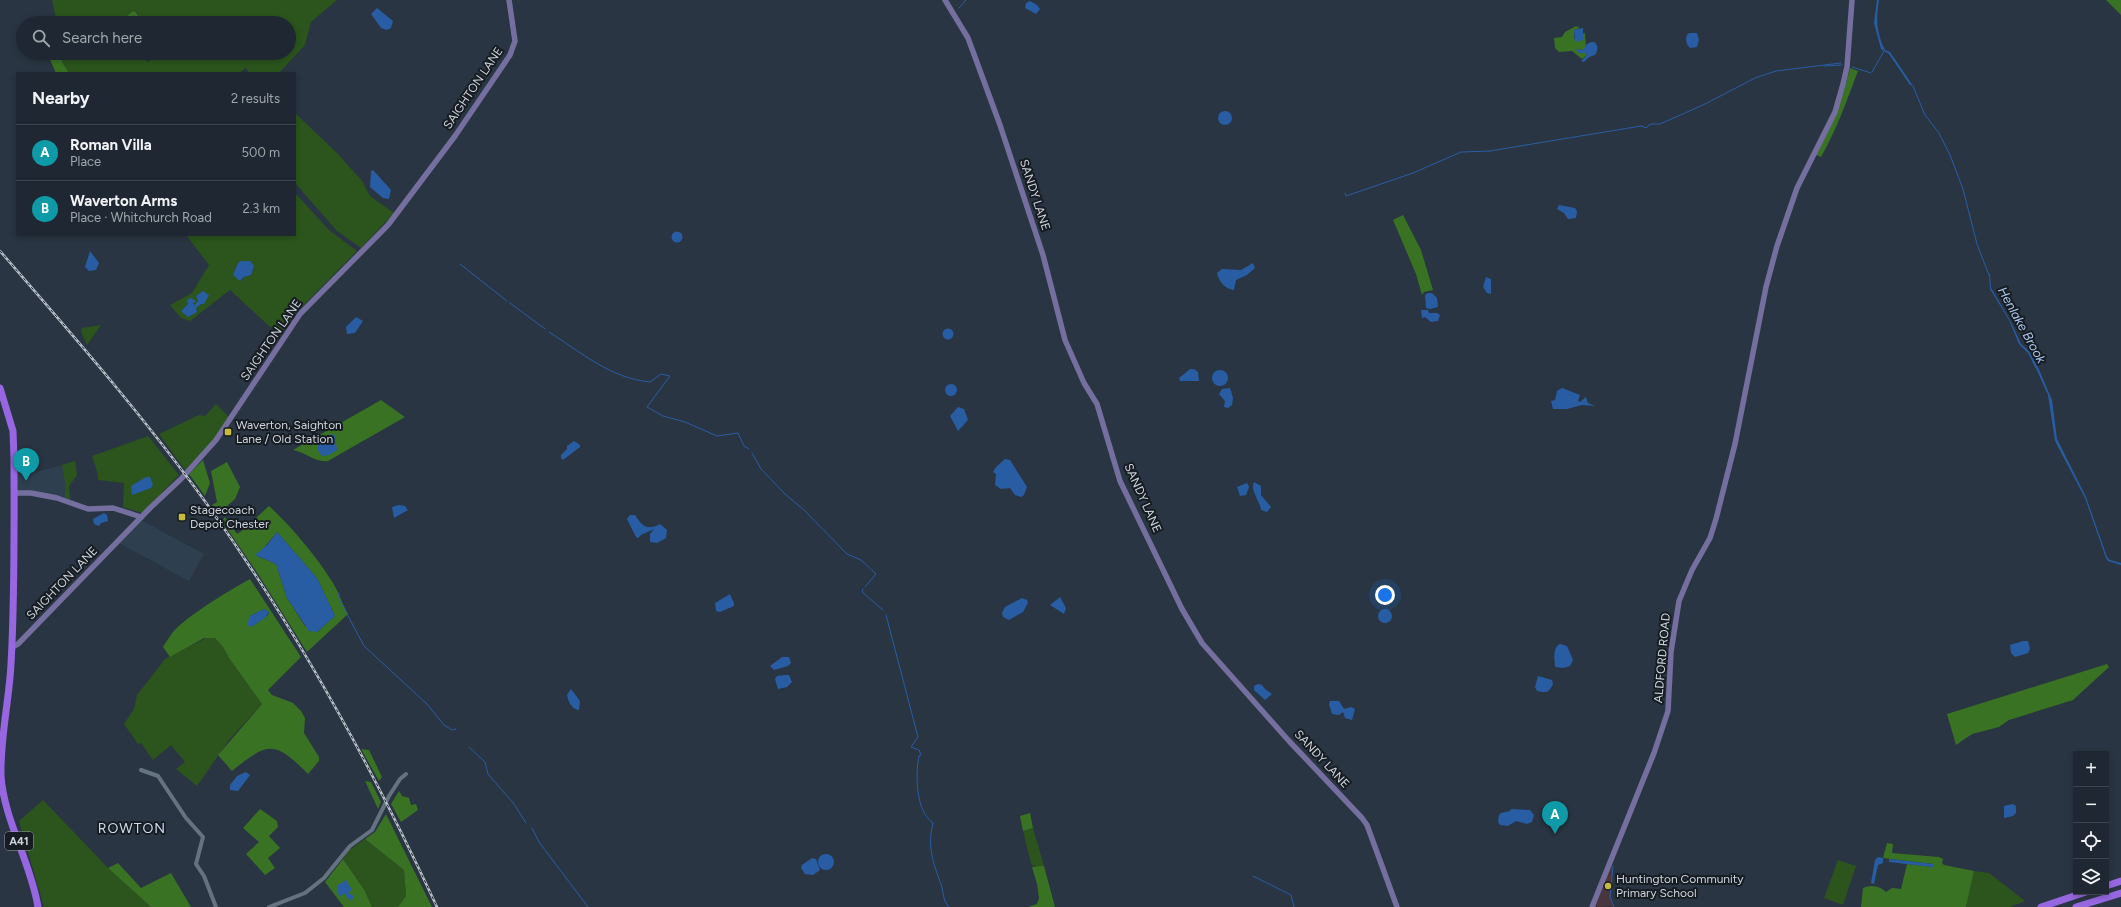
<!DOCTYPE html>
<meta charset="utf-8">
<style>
body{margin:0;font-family:Figtree,sans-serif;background:#27303a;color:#f1f3f6}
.controls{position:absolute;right:12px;bottom:12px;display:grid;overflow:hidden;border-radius:0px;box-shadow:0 2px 6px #0003}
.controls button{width:36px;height:36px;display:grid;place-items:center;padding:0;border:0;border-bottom:1px solid #3c444d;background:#1f2832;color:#f1f3f6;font:20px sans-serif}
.you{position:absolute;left:1385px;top:595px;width:14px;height:14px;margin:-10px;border:3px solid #fff;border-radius:50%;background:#1a73e8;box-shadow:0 0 0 6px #1a73e833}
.badge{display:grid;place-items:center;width:26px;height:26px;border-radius:50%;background:#8abfa5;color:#fff;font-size:13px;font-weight:700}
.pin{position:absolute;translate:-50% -33px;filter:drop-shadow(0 1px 2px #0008)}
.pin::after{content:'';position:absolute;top:21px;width:14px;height:12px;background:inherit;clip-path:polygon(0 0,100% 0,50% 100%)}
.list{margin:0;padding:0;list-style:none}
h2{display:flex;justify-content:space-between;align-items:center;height:52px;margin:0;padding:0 16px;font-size:17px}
h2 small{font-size:13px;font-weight:400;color:#a1a6ac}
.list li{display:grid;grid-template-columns:26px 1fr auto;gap:12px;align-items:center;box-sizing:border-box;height:56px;padding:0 16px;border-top:1px solid #3c444d}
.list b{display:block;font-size:15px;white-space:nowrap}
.list p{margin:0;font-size:13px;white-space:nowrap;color:#a1a6ac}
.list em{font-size:13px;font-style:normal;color:#a1a6ac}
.icon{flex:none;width:22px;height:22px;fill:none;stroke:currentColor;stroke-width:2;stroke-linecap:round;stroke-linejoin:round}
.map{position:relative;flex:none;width:2121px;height:907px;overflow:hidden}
.search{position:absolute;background:#1f2832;box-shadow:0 2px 6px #0003;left:16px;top:16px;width:280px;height:44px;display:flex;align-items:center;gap:10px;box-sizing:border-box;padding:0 14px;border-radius:22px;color:#a1a6ac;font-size:15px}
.panel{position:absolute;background:#1f2832;box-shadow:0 2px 6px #0003;left:16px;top:72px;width:280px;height:164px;border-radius:0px}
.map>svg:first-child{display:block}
.built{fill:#2e3f50}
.education{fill:#48353d}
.green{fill:#2b551c;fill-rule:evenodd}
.forest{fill:#397223;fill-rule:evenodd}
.water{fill:#285da4}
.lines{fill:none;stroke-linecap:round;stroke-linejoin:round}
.stream{stroke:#285da4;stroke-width:1}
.street{stroke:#657281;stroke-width:4}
.secondary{stroke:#746f9e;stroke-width:5.5}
.highway{stroke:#9767e1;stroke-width:7}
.rail-casing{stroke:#b8c0c9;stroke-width:2.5}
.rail{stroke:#171c22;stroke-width:1;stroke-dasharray:3;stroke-linecap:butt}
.poi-dot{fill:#c5bc3d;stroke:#171c22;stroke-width:1.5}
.labels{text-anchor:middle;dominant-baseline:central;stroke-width:4;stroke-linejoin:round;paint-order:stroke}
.shield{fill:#171c22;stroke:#969ea5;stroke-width:1}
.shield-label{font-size:11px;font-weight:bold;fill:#cdd5dd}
.street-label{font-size:12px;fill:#cdd5dd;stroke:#171c22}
.poi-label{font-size:12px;fill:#cdd5dd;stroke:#171c22;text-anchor:start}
.water-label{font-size:13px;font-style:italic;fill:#abc7ee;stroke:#171c22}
.quarter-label{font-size:14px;letter-spacing:1px;fill:#cbdaea;stroke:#171c22}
</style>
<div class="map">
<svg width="2121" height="907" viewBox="0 0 2121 907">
<rect width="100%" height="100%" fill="#293542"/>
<g class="built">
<polygon points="75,461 77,475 69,486 70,499 17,491 17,473 26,473 31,469 37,472"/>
<polygon points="139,519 204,554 189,581 117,542"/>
</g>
<polygon class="education" points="1611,866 1613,866 1611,901 1614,906 1595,907"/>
<g class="green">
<polygon points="52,0 337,0 311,22 305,45 279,73 249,73 246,68 239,73 69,73 62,62 60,53 146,53 143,55 148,62 161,53 289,53 289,23 143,23 137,12 133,11 122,20 121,23 57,23"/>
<polygon points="295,113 336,152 362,181 370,196 394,213 361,248 337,231 295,183"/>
<path d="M295 193 330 231 357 251 296 313 282 332 269 326 230 290 190 321 181 318 170 305 192 293 209 265 186 235H295ZM238 263 254 267 251 275 244 277 242 280 233 275ZM196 297 201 304 196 308 197 312 181 311 188 304 193 303 194 305 198 301Z"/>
<polygon points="101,325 87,345 81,332 82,328"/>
<polygon points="216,404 230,418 208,447 185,470 159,434 199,415 205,416"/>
<polygon points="148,436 179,475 142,513 123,507 124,483 98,480 98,475 92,456"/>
<polygon points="75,461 77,475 69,486 70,499 65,498 65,482 62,465"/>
<polygon points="208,637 215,638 223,647 229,658 262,704 229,740 197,786 176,769 185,762 171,745 153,760 141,743 138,744 124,724 134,709 137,695 165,659"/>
<polygon points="43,800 109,869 151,907 44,907 19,821"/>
<polygon points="1033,828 1044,866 1037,868 1031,864 1032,867 1023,831"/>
<polygon points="365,839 404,870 406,896 398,907 372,907 365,891 343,859 348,851"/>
<polygon points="1838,860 1856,866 1843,905 1824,898"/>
<polygon points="1974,871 1989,873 2025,901 2010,907 1966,907"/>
</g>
<g class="forest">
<polygon points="2106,0 2121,0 2121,15"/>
<polygon points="133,11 136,12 143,23 121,23 122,20"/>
<polygon points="1576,26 1580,28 1574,30 1574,39 1583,40 1583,34 1585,33 1586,47 1583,50 1577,49 1581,52 1586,53 1587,55 1582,59 1572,51 1559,52 1555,48 1554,38 1562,37 1565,32"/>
<polygon points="47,53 60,53 62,62 69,73 56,73"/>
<path d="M1850 68 1858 71C1847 100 1837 129 1821 157L1816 155C1831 125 1842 101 1850 68Z"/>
<polygon points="1403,215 1421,250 1433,290 1424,292 1422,295 1416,274 1393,220"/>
<path d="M381 400 405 417 328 461C316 463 305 452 293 450Z"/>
<polygon points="203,460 210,483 205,496 189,474"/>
<polygon points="227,462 240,487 235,499 218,514 212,505 217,502 211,471"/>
<path d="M269 506C292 527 317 557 333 583 339 593 342 603 348 614L307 652 258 574 222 521 225 517 237 534 243 530 240 525 243 523 246 527ZM277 532 317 578 335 616 317 632 305 626 287 598 276 564 257 556Z"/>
<path d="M250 579 301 657 268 690 272 695 293 703 301 711 305 718 304 733 319 757V761L308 774C274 740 268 742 232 771L218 755 262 704 229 658 223 647 215 638H204L170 657 163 647C166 642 170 636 173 632 188 615 230 590 250 579ZM264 609 269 612 268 615 251 627 250 616Z"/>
<polygon points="2107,664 2109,667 2073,700 2009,720 1999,727 1972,734 1956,745 1947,714"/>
<polygon points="361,749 369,750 382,777 379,781"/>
<polygon points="365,781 371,782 381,802 378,809"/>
<polygon points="399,791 402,796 409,798 411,805 416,804 418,810 401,822 391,804"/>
<polygon points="260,809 277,821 278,827 269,836 280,848 268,858 275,868 265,875 246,854 259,842 243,828"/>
<polygon points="1030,813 1033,828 1023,831 1020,816"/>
<polygon points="386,814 432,907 398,907 406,896 404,870 365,839 375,832"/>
<path d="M1887 843 1893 844 1892 853 1939 857 1943 859 1942 863 1944 865 1974 871 1966 907H1861L1863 888C1871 884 1880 886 1886 892L1892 888 1901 889 1907 864 1933 867V864L1883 858Z"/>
<polygon points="343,859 365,891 372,907 344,907 325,882"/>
<polygon points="118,863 141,888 171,873 191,907 151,907 108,868"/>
<polygon points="1044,866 1055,907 1028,907 1037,904 1039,898 1037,884 1032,867"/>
</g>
<g class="water">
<path d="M1877 0H1879C1876 19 1876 32 1885 50L1890 52 1913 86 1910 85 1889 54 1881 49 1874 23Z"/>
<polygon points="1030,1 1037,5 1040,9 1036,14 1025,8 1026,3"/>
<polygon points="377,8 393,21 391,28 387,30 381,28 371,14"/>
<polygon points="1583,28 1583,40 1575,42 1574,30"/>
<path d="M1689 33H1697L1699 40 1697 47 1690 48C1686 45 1684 36 1689 33Z"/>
<path d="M1591 42H1594C1599 46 1598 50 1595 55L1589 57 1584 62 1581 61 1587 55 1586 53H1579L1576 50 1577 49 1583 50 1587 44Z"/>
<circle cx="1225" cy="118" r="7"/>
<polygon points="373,170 391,190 389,199 383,198 370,187 371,171"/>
<polygon points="1559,205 1575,208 1577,211 1576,218 1568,219 1564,213 1557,209"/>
<circle cx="677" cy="237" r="5.5"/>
<polygon points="90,251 99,263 96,270 89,271 85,267"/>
<polygon points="241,261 250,261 254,266 251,275 244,277 240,281 233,275 238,263"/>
<path d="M1253 263 1255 268 1247 275 1236 280 1234 290C1225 289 1219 282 1217 273L1222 269 1241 270Z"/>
<polygon points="1989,274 1990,274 1991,288 2010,320 2021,344 2028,350 2037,365 2052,400 2057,439 2086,497 2107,557 2110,560 2121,563 2121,565 2108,561 2106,558 2085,498 2055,441 2048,395 2035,366 2028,353 2019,344 2009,320 1990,289"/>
<polygon points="1486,277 1491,279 1491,294 1487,293 1483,287"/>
<polygon points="203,291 209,295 204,304 201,304 196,308 197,312 188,317 181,311 188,304 187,300 191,298 196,301 193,303 194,305 198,301 196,296"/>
<polygon points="1428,293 1432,293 1437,298 1438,307 1430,309 1426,308 1425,295"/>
<polygon points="1421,310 1428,310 1429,313 1437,313 1440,315 1438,321 1431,322 1425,317 1422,318"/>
<polygon points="356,317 363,321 355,333 347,334 346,327"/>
<circle cx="948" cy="334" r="5.5"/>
<polygon points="1190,369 1194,369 1198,372 1199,381 1180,381 1179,378"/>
<circle cx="1220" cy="378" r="8"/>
<circle cx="951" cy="390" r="6"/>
<polygon points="1230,388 1233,398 1232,405 1228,408 1224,407 1225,401 1219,394 1222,389"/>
<polygon points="1562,388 1580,395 1578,401 1580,402 1586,397 1588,403 1595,406 1582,405 1567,409 1553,409 1551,401 1555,400 1557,391"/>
<polygon points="958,407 964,409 968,420 958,431 950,416"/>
<path d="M332 434 335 436 337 450 329 455 322 456C311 445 322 437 332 434Z"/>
<polygon points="574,441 580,445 580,447 563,460 561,458 561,455 567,449 567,446"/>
<polygon points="1005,459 1010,460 1027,487 1024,495 1021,497 1015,495 1010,488 1001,489 995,485 996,474 993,472 996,467"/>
<polygon points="146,477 150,477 153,485 151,488 132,495 131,486"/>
<path d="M1254 482 1261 486V495L1271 507 1267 512 1261 510C1260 501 1250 491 1254 482Z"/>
<polygon points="1247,483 1249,487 1246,495 1240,496 1237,487"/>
<polygon points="399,505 405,506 408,510 394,518 392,507"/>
<polygon points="104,513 107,515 108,521 101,523 99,526 94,524 93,519"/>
<path d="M630 515H635C642 526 647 531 660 524L667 530 666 538 657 543 650 542V534L654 529 641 535 638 538 636 537 627 519Z"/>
<polygon points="277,532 317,578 335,616 317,632 309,631 287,598 276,564 255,555 267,545"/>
<polygon points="730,594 734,603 734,606 720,612 716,611 715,603"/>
<polygon points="1060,597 1066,608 1064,614 1050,605"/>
<polygon points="1022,598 1027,600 1028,603 1023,612 1009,620 1003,617 1002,613 1005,607"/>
<circle cx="1385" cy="616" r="7"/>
<polygon points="264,609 269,612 265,618 251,627 247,625 250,616"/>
<polygon points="2023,641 2028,641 2030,649 2028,653 2015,657 2011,653 2010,645"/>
<path d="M1560 644 1567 646 1573 660 1570 666 1563 668 1555 667C1555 659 1552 648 1560 644Z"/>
<polygon points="782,657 789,657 791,663 788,666 774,670 770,666"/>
<polygon points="784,675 789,675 792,682 787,687 778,689 775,679 777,676"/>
<path d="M1538 676 1552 680 1553 684C1549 693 1546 693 1537 691L1535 687Z"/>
<polygon points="1258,684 1262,685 1265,689 1272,694 1265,700 1254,690 1254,686"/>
<path d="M571 689 580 701 579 710C572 710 568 701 567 695Z"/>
<polygon points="1330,701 1339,701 1344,709 1351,707 1355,709 1352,720 1345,718 1343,712 1339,715 1332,714 1329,704"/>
<polygon points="246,772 250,775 238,791 230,790 230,785 237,776"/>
<polygon points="2013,804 2016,806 2016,813 2013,816 2004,818 2004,806"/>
<polygon points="1511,809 1530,810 1534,815 1532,822 1527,824 1516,821 1508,826 1500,825 1498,822 1499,815 1501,813 1510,811"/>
<circle cx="826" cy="862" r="8"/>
<polygon points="1878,857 1883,858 1883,863 1878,865 1874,884 1871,883 1875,860"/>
<polygon points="812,858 816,859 820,870 813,875 805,874 801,868 802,865"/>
<polygon points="1889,859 1933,864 1933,867 1889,862"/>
<polygon points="346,880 352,890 348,893 354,896 353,899 349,900 344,893 340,897 338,893 338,885"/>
</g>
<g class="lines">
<g class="stream">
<polyline points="959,8 966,0"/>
<polyline points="1824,66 1842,65"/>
<polyline points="1852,67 1871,73"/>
<polyline points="1872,72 1884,51"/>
<polyline points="1913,86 1925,115 1939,133 1950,155 1963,189 1977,244 1989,275"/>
<polyline points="1345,193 1346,196 1413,173 1461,152 1490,151 1641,126 1646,128 1650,124 1660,124 1703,105 1755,78 1776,71 1841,63"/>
<polyline points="460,264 507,301"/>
<polyline points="510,303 545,329"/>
<path d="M549 332C582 353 610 378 650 382L661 374 670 376 647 407 663 416 685 422 717 436 738 433 744 446 749 449"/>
<polyline points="2032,360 2036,368"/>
<polyline points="752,453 761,469 785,494 804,510 847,554 861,560 876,574 865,587"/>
<polyline points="863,589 862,592 883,610"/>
<polyline points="339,593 339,599 364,646 427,704 444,725 452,730 456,729"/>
<path d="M886 615 918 737 911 747 919 750 921 755 919 756C915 775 916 812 933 823 927 846 933 863 941 884 944 892 942 900 949 907"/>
<polyline points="469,747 485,762 488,774 514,804 526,823"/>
<polyline points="532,828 539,842 588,907"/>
<polyline points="1613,866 1610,897 1614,907"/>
<polyline points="1253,876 1291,895 1294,907"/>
</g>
<g class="street">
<polyline points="141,770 158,776 186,818 203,837 196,864 204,876 216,907"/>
<polyline points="269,907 305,893 324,878 350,846 372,830 389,796 400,779 406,774"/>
</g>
<g class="secondary">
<polyline points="945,0 968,38 1000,125 1043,255 1065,340 1084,383 1097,404 1120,481 1182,609 1202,643 1289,741 1362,818 1367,825 1397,907"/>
<polyline points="14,493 31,493 57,498 88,509 113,508 141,517"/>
<polyline points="12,647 18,644 150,508 181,479 216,440 300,314 388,225 455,136 510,55 515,41 509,0"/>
<polyline points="1592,907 1654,753 1668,711 1671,652 1679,601 1692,570 1710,538 1716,519 1735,444 1766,287 1777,246 1797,188 1835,112 1843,84 1847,67 1852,0"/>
</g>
<g class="highway">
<path d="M0 388 13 431 14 458C14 527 15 596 11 664 9 702 0 738 1 776 4 820 31 863 38 907"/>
<polyline points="2106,886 2121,881"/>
<polyline points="2041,907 2086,892"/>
<polyline points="2076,907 2121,893"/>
</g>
<g class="rail-casing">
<path id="rail" d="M0 251C70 332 141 413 204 500 295 626 372 767 437 907"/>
</g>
<use href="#rail" class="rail"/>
</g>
<g class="poi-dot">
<rect x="224" y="428" width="8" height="8" rx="2"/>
<rect x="178" y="513" width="8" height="8" rx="2"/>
<circle cx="1608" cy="886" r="4"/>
</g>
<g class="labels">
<rect class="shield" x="5" y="832" width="28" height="18" rx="3"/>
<g class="shield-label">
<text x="19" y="841">A41</text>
</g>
<g class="street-label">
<text transform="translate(473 88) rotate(-56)">SAIGHTON LANE</text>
<text transform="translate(1035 195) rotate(72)">SANDY LANE</text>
<text transform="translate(271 340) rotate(-55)">SAIGHTON LANE</text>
<text transform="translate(1143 498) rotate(66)">SANDY LANE</text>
<text transform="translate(62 583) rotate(-46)">SAIGHTON LANE</text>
<text transform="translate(1662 658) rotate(-85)">ALDFORD ROAD</text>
<text transform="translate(1322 759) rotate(47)">SANDY LANE</text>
</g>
<g class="poi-label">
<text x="236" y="425">Waverton, Saighton<tspan x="236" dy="14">Lane / Old Station</tspan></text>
<text x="190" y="510">Stagecoach<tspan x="190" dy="14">Depot Chester</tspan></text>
<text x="1616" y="879">Huntington Community<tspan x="1616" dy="14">Primary School</tspan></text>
</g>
<g class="water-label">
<text transform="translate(2022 325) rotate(61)">Henlake Brook</text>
</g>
<g class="quarter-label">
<text x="132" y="828">ROWTON</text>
</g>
</g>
</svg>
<div class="controls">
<button>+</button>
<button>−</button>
<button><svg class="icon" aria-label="locate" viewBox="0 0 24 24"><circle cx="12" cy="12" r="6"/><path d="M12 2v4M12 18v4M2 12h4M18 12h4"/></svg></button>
<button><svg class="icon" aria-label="layers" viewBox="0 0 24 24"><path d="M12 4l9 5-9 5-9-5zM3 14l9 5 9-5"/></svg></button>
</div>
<div class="you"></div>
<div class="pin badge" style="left:1555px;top:834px;background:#0f9aa8">A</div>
<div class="pin badge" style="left:26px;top:481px;background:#0f9aa8">B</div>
<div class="search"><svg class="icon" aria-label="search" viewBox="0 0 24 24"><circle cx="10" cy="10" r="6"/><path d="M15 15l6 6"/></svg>Search here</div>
<section class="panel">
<h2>Nearby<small>2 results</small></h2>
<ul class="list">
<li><span class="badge" style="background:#0f9aa8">A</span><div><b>Roman Villa</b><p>Place</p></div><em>500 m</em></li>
<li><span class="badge" style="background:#0f9aa8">B</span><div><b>Waverton Arms</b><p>Place · Whitchurch Road</p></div><em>2.3 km</em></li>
</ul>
</section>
</div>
